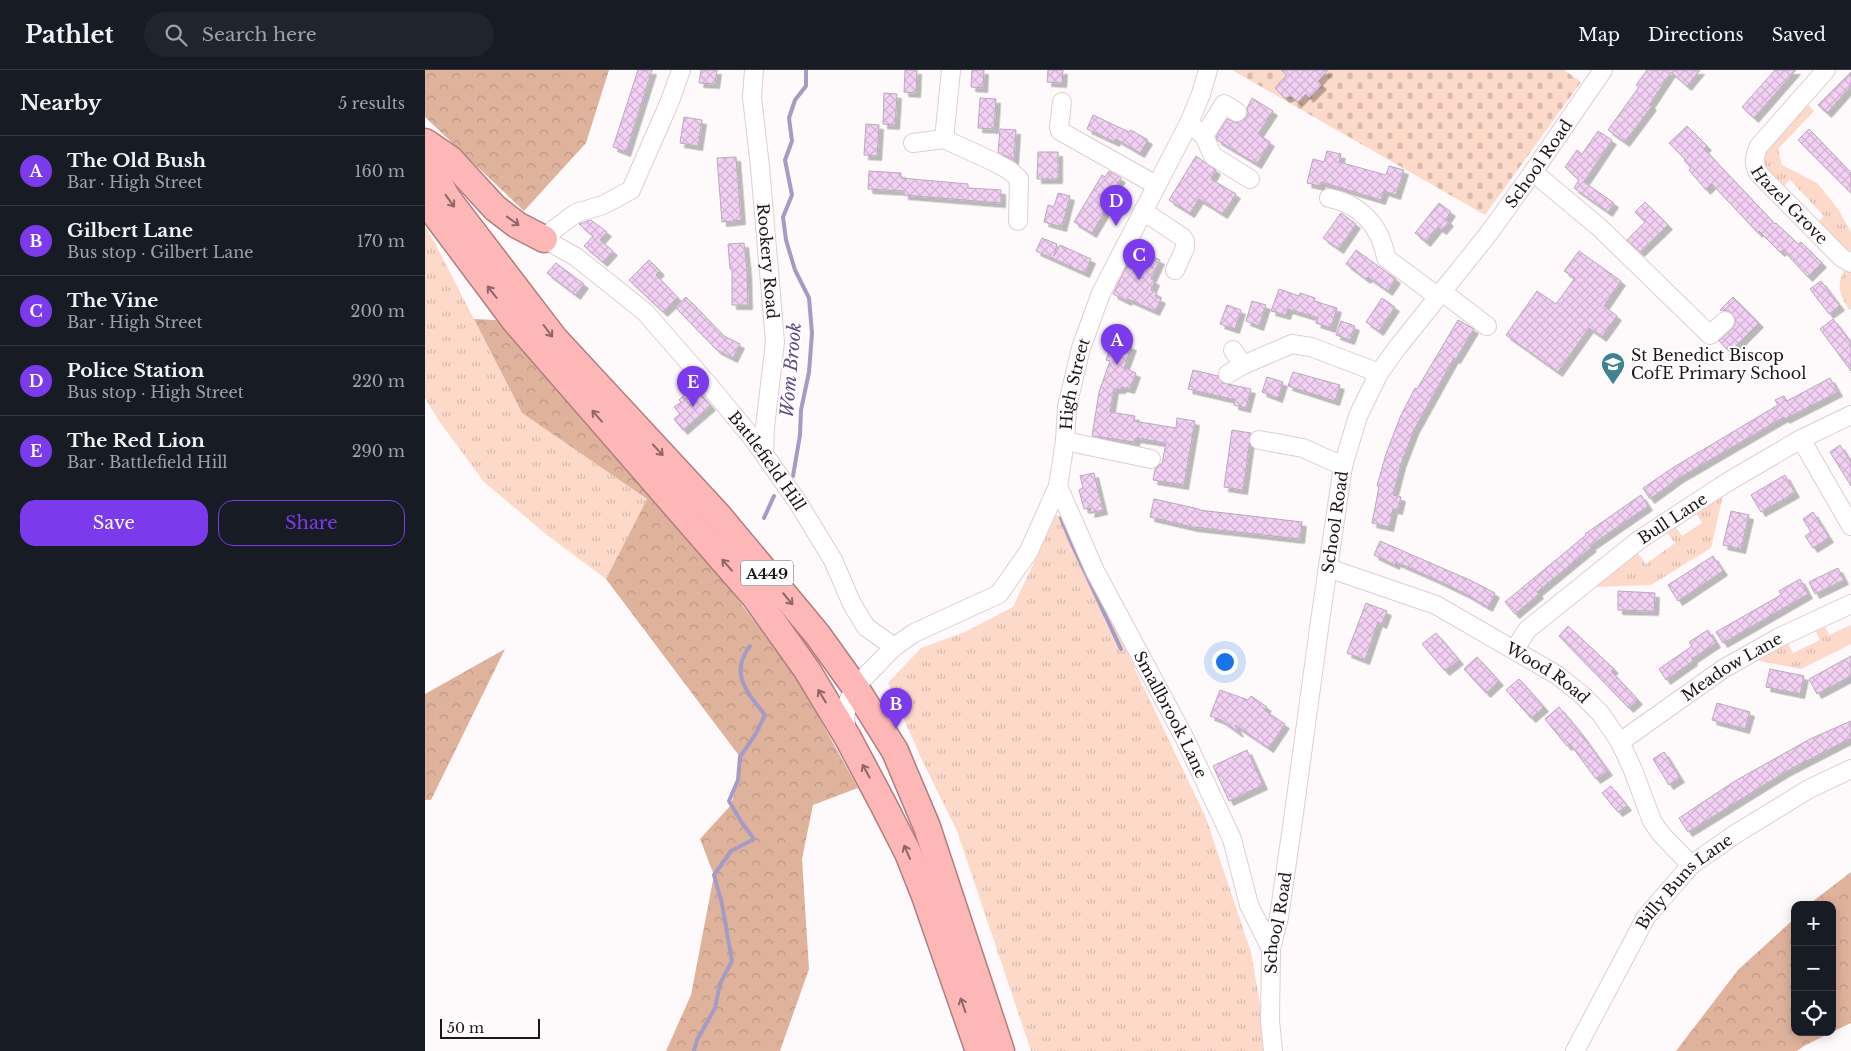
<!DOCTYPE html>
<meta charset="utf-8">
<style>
body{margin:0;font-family:"Libre Baskerville",serif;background:#20242c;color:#f1f3f6}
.controls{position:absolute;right:15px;bottom:15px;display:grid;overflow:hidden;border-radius:10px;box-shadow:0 2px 12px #0003}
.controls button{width:45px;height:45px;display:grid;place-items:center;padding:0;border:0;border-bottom:1px solid #363941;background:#171b24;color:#f1f3f6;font:25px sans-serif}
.scale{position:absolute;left:15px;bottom:12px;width:100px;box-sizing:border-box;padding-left:5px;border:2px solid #1e1619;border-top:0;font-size:14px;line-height:18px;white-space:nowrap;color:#1e1619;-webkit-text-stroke:4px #fff;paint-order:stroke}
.you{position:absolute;left:799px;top:591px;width:18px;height:18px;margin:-12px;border:4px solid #fff;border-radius:50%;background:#1a73e8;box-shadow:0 0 0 8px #1a73e833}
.badge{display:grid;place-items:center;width:32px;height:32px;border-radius:50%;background:#7c3aed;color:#fff;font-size:16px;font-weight:700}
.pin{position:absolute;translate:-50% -41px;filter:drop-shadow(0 1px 2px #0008)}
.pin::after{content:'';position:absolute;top:26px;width:18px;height:15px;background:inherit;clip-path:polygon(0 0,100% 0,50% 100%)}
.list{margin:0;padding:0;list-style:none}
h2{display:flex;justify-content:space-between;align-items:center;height:65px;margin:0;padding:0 20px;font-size:21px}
h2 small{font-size:16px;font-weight:400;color:#9ea1a6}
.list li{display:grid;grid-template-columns:32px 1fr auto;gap:15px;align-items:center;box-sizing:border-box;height:70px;padding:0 20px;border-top:1px solid #363941}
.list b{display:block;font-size:19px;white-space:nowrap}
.list p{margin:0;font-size:16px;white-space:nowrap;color:#9ea1a6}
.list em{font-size:16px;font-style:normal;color:#9ea1a6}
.actions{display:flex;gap:10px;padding:15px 20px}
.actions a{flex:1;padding:11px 0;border:1px solid #7c3aed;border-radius:15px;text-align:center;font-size:18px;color:#7c3aed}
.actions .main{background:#7c3aed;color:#fff}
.icon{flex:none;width:28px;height:28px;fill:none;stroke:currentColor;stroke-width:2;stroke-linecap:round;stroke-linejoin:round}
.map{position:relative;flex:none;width:1426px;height:981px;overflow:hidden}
header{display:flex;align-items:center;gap:30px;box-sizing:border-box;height:70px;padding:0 25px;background:#171b24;border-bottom:1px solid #363941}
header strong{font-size:24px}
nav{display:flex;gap:28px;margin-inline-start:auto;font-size:18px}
.search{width:350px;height:45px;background:#20242c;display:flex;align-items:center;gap:12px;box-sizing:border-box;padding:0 18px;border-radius:28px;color:#9ea1a6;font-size:19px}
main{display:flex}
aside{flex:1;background:#171b24}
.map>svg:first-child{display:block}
.grass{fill:url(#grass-tufts)}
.forest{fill:url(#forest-crowns)}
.cemetery{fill:url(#cemetery-stones)}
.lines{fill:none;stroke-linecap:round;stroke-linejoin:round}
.stream{stroke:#a69bc5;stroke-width:4}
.building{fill:url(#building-cross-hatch);stroke:#b9aaba;filter:url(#shadow)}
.minor-casing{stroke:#e2ccd4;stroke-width:20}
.highway-casing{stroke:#af7f7f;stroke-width:29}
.minor{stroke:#fff;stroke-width:18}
.highway{stroke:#fdb7b6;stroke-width:26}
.oneway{stroke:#8e6668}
.labels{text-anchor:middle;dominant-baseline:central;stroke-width:4;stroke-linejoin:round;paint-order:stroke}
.shield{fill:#fff;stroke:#625c5e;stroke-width:1}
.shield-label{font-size:15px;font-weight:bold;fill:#1e1619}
.street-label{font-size:16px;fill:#1e1619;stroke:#fff}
.poi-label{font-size:16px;fill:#1e1619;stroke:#fff;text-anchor:start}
.water-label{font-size:18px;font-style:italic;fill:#5e4c84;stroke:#fff}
</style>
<header>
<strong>Pathlet</strong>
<div class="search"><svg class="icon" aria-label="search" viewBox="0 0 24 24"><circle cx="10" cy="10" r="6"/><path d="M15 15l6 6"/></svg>Search here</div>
<nav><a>Map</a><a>Directions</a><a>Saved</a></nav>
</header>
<main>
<aside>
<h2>Nearby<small>5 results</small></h2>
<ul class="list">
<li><span class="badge">A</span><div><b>The Old Bush</b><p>Bar · High Street</p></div><em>160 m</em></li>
<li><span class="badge">B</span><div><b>Gilbert Lane</b><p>Bus stop · Gilbert Lane</p></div><em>170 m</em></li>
<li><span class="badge">C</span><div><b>The Vine</b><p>Bar · High Street</p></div><em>200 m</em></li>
<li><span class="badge">D</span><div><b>Police Station</b><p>Bus stop · High Street</p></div><em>220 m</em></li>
<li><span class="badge">E</span><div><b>The Red Lion</b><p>Bar · Battlefield Hill</p></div><em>290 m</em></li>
</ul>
<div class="actions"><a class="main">Save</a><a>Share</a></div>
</aside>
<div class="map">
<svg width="1426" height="981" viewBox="0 0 1426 981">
<defs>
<pattern id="grass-tufts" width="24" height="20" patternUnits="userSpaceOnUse" patternTransform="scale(1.25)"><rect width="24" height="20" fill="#fcd9c9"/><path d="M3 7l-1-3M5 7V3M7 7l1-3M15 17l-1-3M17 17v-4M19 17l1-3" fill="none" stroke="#d8baac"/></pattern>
<pattern id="forest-crowns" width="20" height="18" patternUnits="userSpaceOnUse" patternTransform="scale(1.25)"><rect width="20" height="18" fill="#dfb29c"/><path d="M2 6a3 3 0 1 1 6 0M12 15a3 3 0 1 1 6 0" fill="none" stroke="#bf9886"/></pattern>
<pattern id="cemetery-stones" width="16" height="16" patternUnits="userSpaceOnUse" patternTransform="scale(1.25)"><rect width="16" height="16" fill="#fcd9c9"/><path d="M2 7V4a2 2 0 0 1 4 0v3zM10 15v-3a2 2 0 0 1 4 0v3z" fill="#d8baac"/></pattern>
<pattern id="building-cross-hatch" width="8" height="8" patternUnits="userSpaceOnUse" patternTransform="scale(1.25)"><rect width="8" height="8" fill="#f3d1f5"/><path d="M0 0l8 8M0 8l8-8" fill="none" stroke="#d0b3d1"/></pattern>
<filter id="shadow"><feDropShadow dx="4.5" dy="4.5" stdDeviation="0" flood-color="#0004"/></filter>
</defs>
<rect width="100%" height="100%" fill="#fef9fb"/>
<g class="grass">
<polygon points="1381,33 1389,41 1353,79 1357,95 1392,113 1413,139 1426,162 1426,186 1391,154 1399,146 1365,110 1357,118 1342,105 1337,92 1339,78"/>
<polygon points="0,157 10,173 97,343 222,429 181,509 122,465 59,412 14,351 0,328"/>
<path d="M1419 200 1426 202V239L1424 240C1415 224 1411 218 1419 200Z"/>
<polygon points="1299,421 1286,478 1226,515 1170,517 1212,482 1221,494 1250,473 1240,460 1249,455 1257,466 1277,453 1270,441"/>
<polygon points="631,445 644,448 653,479 781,748 826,882 835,934 838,981 606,981 532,761 496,688 463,613 496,578 540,562 588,537"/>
<polygon points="1399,554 1404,565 1426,555 1426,574 1376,599 1330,590 1362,572 1368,583 1395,570 1389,558"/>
</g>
<g class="forest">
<polygon points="0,0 184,0 161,73 99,141 0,47"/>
<polygon points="49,249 71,250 265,466 372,608 433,718 388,735 377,789 384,899 355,981 241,981 266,925 289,805 275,769 306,735 313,710 315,687 181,509 222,429 97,343"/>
<polygon points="80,579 6,730 0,730 0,624"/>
<polygon points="1426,802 1426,953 1407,962 1407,835 1383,835"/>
<polygon points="1370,848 1370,962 1407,962 1379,976 1372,981 1251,981 1313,900"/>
</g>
<polygon class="cemetery" points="807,0 1139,0 1156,12 1060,145"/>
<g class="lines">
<g class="stream">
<polyline points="368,406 375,365 376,340 384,302 387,263 384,228 370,200 361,170 358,147 367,125 360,90 367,71 364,48 370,30 381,16 381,0"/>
<polyline points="339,448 349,426"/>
<polyline points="636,448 645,470 696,579"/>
<path d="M269 981 272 970 290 938 295 914 307 891 297 834 289 805 306 781 329 769 317 753 304 731 313 710 315 687 330 665 340 645C322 622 304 603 325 576"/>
</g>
</g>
<g class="building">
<polygon points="213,0 227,0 201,82 188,77"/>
<polygon points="276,0 292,0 290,14 274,13"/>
<polygon points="480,0 492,0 491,23 479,22"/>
<polygon points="547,0 559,0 558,18 546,17"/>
<polygon points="623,0 638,0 637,13 622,12"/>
<polygon points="856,0 903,0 893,11 897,15 884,28 881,24 873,32 866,26 860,28 850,18 862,5"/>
<polygon points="1222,0 1275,0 1262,16 1246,2 1225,34 1227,36 1200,72 1183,60 1214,17 1211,15"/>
<polygon points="1350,0 1371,0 1329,48 1317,37"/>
<polygon points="1426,2 1426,16 1402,43 1393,35"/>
<polygon points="459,23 472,24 470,55 458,54"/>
<polygon points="555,28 571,29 569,59 553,58"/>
<polygon points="827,28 848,41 833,64 845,72 832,94 792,70 791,67 802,49 812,53 821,48 823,43 822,38"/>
<polygon points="668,45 704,62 706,60 723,70 715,83 691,69 690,72 662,59"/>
<polygon points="259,47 277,50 273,76 255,73"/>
<polygon points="441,54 454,55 452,86 439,85"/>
<polygon points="1262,56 1282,76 1279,79 1350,154 1351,153 1373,174 1376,172 1397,193 1383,207 1358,180 1355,182 1334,161 1333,163 1287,114 1281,120 1264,100 1266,98 1259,90 1260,89 1244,73"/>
<polygon points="575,59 591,60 589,90 573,82"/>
<polygon points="1384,59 1426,103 1426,123 1373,70"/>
<polygon points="1173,61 1187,70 1159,112 1189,133 1183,142 1149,118 1154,110 1140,97 1152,80 1157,84"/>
<polygon points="902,81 916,84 914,92 961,105 964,96 979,100 971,125 959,121 956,130 896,112 895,116 882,113 888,89 899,92"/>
<polygon points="613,82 633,82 633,109 612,109"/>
<polygon points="771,86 791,100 786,109 811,124 798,144 774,129 765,143 744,130"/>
<polygon points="311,87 316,150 297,152 292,88"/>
<polygon points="444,101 476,103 476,108 543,114 543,118 576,120 576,133 479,125 479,121 443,119"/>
<polygon points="684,101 696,108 692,114 695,116 667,163 649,152 677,105 680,107"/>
<polygon points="633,123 645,126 637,157 619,152 623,135 629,137"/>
<polygon points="1220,132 1243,155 1215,182 1202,170 1220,152 1210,142"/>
<polygon points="1014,133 1026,142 1021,149 1024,152 1017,160 1013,157 1001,172 990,163"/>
<polygon points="916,143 931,154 914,179 898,168"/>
<polygon points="166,150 182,162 175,170 188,181 178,192 159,176 168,166 154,154"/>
<polygon points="617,168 632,174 629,186 635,175 666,189 660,203 611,181"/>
<polygon points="319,173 322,201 323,235 307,235 307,199 305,199 303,174"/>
<polygon points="714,180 735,190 726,209 730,211 726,220 732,223 730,226 736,229 730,241 703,229 702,231 688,224 703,193 707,195"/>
<polygon points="931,180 971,209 963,221 943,207 941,209 921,194"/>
<polygon points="1154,181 1196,211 1179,236 1192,246 1177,267 1164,258 1133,302 1081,265 1112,221 1131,234 1150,208 1139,201"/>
<polygon points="224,190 235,201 231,205 253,228 238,242 204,210"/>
<polygon points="131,193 159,214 151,225 122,203"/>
<polygon points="1396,211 1415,236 1404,244 1385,219"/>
<polygon points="854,219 874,226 875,223 890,228 889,231 912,238 906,258 891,253 893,248 863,239 861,245 846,241"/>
<polygon points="261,227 299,266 315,274 308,288 292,280 250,237"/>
<polygon points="1308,227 1334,253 1305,282 1294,271 1308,258 1310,254 1310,248 1304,241 1295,240"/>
<polygon points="957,228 970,237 954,261 941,252"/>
<polygon points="827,231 841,235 834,256 821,251"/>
<polygon points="802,235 816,240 810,259 795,254"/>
<polygon points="1408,249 1426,273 1426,301 1395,259"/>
<polygon points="1033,250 1049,259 1031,289 1029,288 989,360 976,394 968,425 976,427 973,440 968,439 964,457 947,453 954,417 952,416 961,384 976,345 990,318 992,319"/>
<polygon points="916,251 930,256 925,270 911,265"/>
<polygon points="688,270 707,276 699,298 711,303 705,319 697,317 696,319 689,319 685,342 710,346 709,351 751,358 752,348 770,351 759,415 728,410 730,399 735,394 737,394 741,373 711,368 710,372 667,366 674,322 685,291 681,290"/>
<polygon points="768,300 793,306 798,313 826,319 821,338 809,335 810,330 763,319"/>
<polygon points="868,302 915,315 910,331 863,316"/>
<polygon points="842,307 858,312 853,328 837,322"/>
<polygon points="1405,308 1413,322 1360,349 1359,347 1254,408 1225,429 1218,418 1249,397 1353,335 1350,330 1359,326 1362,331"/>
<polygon points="267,314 286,336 258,360 249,349 255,344 249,337 256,332 254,330 259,325 258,322"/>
<polygon points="807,360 826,363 818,420 799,417"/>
<polygon points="1415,375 1426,393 1426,416 1405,382"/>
<polygon points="669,403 678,440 665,443 666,438 659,439 654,420 658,418 655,406"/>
<polygon points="1360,405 1370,423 1336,442 1326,425"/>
<polygon points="1216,425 1223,436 1165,476 1167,477 1112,522 1114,524 1090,544 1080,532 1161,465 1160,464"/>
<polygon points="729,429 774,439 774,440 877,452 875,469 768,457 725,447"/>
<polygon points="1306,441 1324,445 1316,479 1298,475"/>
<polygon points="1388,442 1404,468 1388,478 1380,466 1386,462 1378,449"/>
<polygon points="955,471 1047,511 1070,523 1063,537 1041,524 1010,509 971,492 970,495 949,485"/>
<polygon points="1288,486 1298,501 1253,531 1243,515"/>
<polygon points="1413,498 1419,510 1390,524 1384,512"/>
<polygon points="1375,509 1383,524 1298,573 1291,562 1356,525 1354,521"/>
<polygon points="1193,521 1230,523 1229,541 1193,540"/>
<polygon points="941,533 962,541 957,554 953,552 940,590 922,583"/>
<polygon points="1143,556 1189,599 1186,601 1213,630 1204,638 1134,566"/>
<polygon points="1283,560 1291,573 1267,589 1268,591 1241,610 1234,599 1267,576 1264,572"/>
<polygon points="1011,563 1034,590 1020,601 997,574"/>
<polygon points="1426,586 1426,606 1392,624 1384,609"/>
<polygon points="1052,587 1074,611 1061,623 1039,599"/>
<polygon points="1345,599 1379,606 1375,624 1341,617"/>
<polygon points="1094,609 1119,637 1106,648 1081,620"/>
<polygon points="795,620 823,630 826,626 842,637 839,640 860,654 844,678 810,655 814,663 796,650 785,646"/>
<polygon points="1292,633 1325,642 1320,659 1287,650"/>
<polygon points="1134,637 1154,661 1183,701 1171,709 1145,674 1142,676 1120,649"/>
<polygon points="1426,651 1426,668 1360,702 1263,762 1254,748 1310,711 1385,669"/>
<polygon points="822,680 838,715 804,731 788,696"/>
<polygon points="1239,682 1255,708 1244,715 1228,689"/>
<polygon points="1186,716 1202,736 1193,742 1177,723"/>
</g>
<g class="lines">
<g class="minor-casing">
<g id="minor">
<path id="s1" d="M256 0 245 31 206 120 178 135 151 143 127 161 119 169 151 187 220 242 287 319 329 370 372 431 408 490 427 534 441 557 469 577"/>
<path id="s2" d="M329 0 327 27 335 97 350 272 340 357 339 384"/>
<path id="s3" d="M1401 0 1334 76C1329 87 1328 94 1334 104L1417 188 1426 193"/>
<polyline points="637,32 634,57 635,61 731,115"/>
<polyline points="764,53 779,66 788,86 825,109"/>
<polyline points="779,66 799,34 812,42"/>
<polyline points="519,69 526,0"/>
<polyline points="488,73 519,69 567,91 584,100 594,109 593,151"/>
<polyline points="1108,102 1175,158 1285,265 1300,251"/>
<path d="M904 128C936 134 956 157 961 188L1012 226"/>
<polyline points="718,141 757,167 760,171 760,178 750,200"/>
<polyline points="1016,221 1062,256"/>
<polyline points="808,280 818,295"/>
<polyline points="803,304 818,295 867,274 886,277 954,303"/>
<polyline points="1376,369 1426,456"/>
<polyline points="834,370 878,378 918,396"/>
<polyline points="640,371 726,389"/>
<path id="s4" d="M633 416 670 501 759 667 807 769 824 835 846 879"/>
<path id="s5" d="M903 498 1011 535 1132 605 1157 625 1176 644 1195 672 1208 700 1227 751 1236 764 1266 795"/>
<path id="s6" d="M1090 579 1102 560 1214 470 1301 413 1376 369 1426 345"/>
<path id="s7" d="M422 663 420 647 423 632 430 617 469 577 489 563 574 524 604 481 633 416 640 371 642 337 656 278 676 223 764 53 776 24 783 0"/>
<path id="s8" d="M1195 672 1298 599 1353 568 1426 534"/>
<path id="s9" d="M848 981 845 951 846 879 854 847 868 750 895 551 918 396 933 346 954 303 972 278 1064 163 1108 102 1178 0"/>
<path id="s10" d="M1150 981 1221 847 1266 795 1312 763 1384 719 1426 699"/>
</g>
</g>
<g class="highway-casing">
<g id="highway">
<polyline points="0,72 25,89 70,138 92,155 119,169"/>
<polyline points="0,89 22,128 129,268 292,444 392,564 430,617 470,681 502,757 576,981"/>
<polyline points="0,128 13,148 90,251 330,527 382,600 423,668 458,734 483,783 500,826 554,981"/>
</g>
</g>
<use href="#minor" class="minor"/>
<use href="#highway" class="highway"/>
</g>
<defs><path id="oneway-shaft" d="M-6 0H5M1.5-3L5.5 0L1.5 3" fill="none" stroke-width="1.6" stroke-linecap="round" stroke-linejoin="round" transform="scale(1.25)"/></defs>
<g class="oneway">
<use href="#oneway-shaft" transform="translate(25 131) rotate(54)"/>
<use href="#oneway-shaft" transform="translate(88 151) rotate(36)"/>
<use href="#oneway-shaft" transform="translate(67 222) rotate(-128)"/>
<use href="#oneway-shaft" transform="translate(123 261) rotate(53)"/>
<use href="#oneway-shaft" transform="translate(172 346) rotate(-131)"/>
<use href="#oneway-shaft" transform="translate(233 380) rotate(47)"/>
<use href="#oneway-shaft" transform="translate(302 495) rotate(-131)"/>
<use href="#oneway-shaft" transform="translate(363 529) rotate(50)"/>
<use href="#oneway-shaft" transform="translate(397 626) rotate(-121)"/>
<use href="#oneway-shaft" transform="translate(441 701) rotate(-119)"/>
<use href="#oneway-shaft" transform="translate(482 782) rotate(-114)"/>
<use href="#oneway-shaft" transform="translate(538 935) rotate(-109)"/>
</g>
<defs>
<g id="school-pin" transform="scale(1.25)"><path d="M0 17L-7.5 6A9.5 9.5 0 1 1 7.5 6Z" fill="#3f8292" stroke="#fff"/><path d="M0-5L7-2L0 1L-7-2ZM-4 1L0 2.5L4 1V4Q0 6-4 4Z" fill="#fff"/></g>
</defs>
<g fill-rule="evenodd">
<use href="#school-pin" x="1188" y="294"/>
</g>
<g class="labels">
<rect class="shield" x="316" y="490.5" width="52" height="25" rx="4"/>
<g class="shield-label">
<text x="342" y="503">A449</text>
</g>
<g class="street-label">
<text stroke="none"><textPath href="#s9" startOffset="954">School Road</textPath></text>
<text stroke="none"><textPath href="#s3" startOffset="174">Hazel Grove</textPath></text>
<text stroke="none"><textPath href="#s2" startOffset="192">Rookery Road</textPath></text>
<text stroke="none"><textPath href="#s7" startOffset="449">High Street</textPath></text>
<text stroke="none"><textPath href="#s1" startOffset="549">Battlefield Hill</textPath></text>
<text stroke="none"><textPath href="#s6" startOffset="206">Bull Lane</textPath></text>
<text stroke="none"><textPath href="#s9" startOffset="534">School Road</textPath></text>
<text stroke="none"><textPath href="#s8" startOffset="135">Meadow Lane</textPath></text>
<text stroke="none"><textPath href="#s5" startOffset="245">Wood Road</textPath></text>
<text stroke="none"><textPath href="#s4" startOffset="255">Smallbrook Lane</textPath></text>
<text stroke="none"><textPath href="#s10" startOffset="204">Billy Buns Lane</textPath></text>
<text stroke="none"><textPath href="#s9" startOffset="129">School Road</textPath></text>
</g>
<g class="poi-label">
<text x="1206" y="285">St Benedict Biscop<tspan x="1206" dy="18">CofE Primary School</tspan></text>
</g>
<g class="water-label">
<text transform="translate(366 300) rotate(-85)">Wom Brook</text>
</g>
</g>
</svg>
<div class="controls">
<button>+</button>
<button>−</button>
<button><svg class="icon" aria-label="locate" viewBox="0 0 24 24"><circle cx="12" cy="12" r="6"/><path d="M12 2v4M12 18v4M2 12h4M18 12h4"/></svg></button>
</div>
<div class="scale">50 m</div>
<div class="you"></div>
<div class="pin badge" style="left:692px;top:295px">A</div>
<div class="pin badge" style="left:471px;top:659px">B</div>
<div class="pin badge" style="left:714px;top:210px">C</div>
<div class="pin badge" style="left:691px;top:156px">D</div>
<div class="pin badge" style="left:268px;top:337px">E</div>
</div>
</main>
